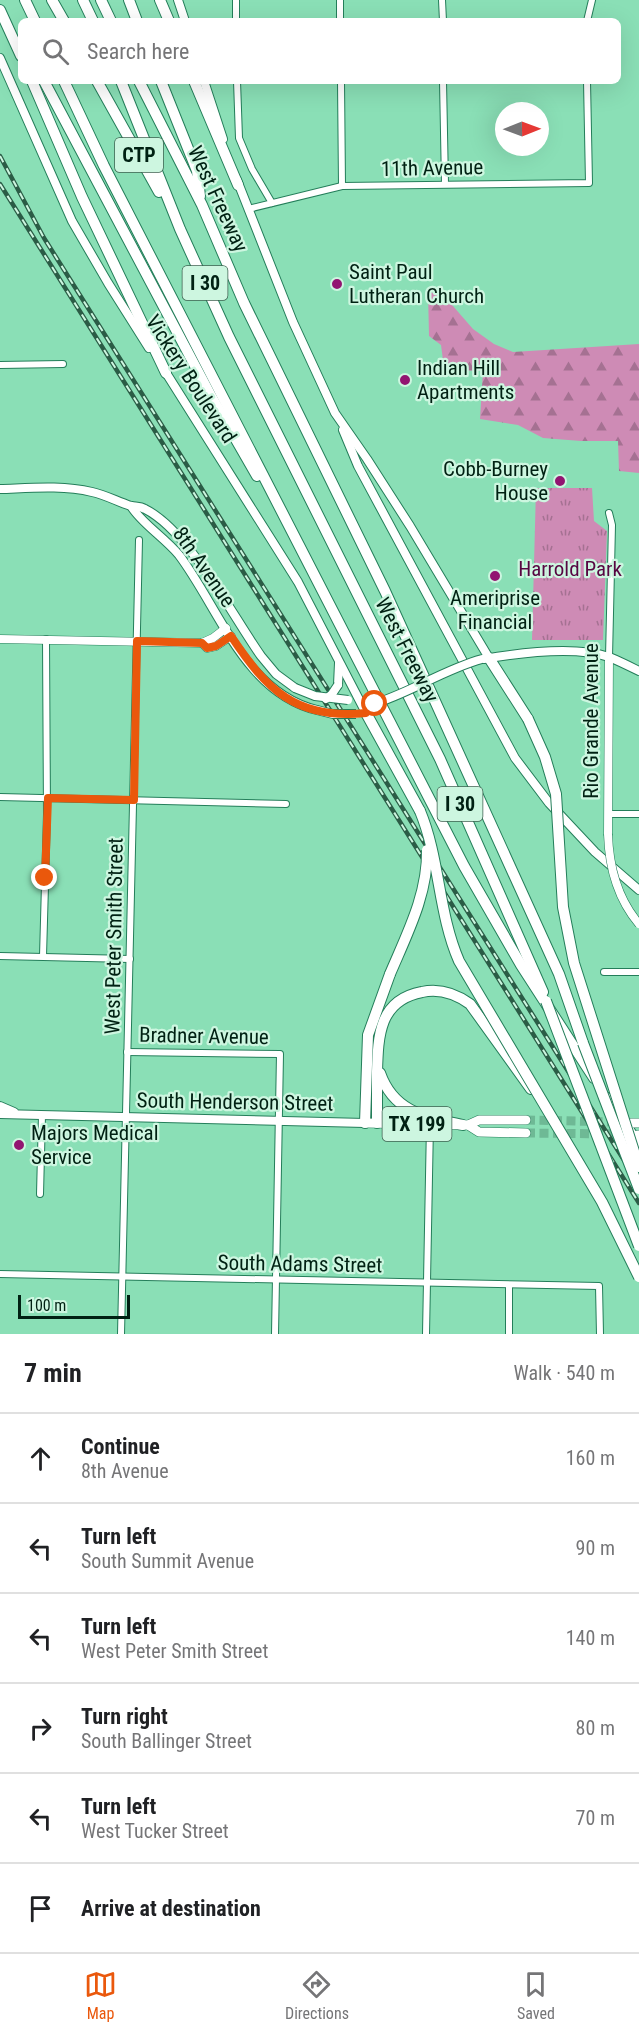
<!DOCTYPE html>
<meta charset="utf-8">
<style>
body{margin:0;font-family:"Roboto Condensed",sans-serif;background:#f2f2f2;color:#202124}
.compass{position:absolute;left:495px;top:102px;width:54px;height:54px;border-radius:50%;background:#fff;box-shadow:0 6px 24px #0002;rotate:89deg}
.scale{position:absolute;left:18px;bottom:15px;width:112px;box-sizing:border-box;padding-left:6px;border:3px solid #002113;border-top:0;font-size:16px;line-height:21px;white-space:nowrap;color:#002113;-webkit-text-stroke:4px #cdf6e0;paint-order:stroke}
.stop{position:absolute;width:18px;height:18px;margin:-14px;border:4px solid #ea580c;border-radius:50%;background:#fff}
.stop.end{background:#ea580c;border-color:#fff;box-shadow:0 2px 6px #0008}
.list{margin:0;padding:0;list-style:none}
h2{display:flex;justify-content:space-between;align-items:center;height:78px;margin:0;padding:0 24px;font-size:26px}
h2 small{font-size:20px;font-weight:400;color:#757577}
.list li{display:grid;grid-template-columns:39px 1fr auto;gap:18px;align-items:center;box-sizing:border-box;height:90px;padding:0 24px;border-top:2px solid #e0e0e0}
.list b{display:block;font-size:22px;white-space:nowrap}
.list p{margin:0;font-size:20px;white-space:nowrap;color:#757577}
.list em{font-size:20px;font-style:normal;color:#757577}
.icon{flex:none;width:33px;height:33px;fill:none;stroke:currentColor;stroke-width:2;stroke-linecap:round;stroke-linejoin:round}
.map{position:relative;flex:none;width:639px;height:1334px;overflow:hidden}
.search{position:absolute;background:#fff;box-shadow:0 6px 24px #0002;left:18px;right:18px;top:18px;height:66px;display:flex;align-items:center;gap:15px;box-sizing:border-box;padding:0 21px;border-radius:9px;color:#757577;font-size:22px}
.sheet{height:618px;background:#fff}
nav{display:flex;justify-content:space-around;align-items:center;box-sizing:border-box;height:84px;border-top:2px solid #e0e0e0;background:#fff;font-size:16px;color:#757577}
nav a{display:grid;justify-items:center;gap:3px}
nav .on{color:#ea580c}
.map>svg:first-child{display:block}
.grass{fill:url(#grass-tufts)}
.forest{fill:url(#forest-firs)}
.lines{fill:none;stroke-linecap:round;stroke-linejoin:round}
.primary-tunnel{stroke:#6eb995;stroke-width:9;stroke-dasharray:9 4.5;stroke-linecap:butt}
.minor-casing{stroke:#247e5a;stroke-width:8}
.tertiary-casing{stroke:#247e5a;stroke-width:9}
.secondary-casing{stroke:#247e5a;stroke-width:10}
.primary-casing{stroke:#247e5a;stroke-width:10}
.motorway-casing{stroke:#247e5a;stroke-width:12}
.minor{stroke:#fff;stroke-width:6}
.tertiary{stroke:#fff;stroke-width:8}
.secondary{stroke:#fff;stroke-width:8}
.primary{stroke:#fff;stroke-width:9}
.motorway{stroke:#fff;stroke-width:10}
.rail-casing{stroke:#2b5c46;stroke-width:4.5}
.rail{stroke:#cdf6e0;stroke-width:2;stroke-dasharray:7;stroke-linecap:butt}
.tertiary-bridge-casing{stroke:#247e5a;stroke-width:9;stroke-linecap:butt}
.secondary-bridge-casing{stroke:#247e5a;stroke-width:10;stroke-linecap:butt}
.motorway-bridge-casing{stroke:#247e5a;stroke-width:12;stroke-linecap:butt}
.tertiary-bridge{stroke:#fff;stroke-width:8}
.secondary-bridge{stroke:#fff;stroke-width:8}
.motorway-bridge{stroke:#fff;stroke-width:10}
.route{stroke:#ea580c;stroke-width:8}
.poi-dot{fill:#921571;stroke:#cdf6e0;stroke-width:2}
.labels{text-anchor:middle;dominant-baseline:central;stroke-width:4.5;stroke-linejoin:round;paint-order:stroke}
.shield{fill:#cdf6e0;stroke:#3e6150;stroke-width:1.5}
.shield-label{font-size:20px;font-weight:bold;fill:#002113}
.street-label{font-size:21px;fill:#002113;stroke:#cdf6e0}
.poi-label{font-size:21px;fill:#002113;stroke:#cdf6e0;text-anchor:start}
.park-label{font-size:21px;fill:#570642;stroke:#cdf6e0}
</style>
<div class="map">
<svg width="639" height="1334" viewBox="0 0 639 1334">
<defs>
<pattern id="grass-tufts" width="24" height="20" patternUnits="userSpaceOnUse" patternTransform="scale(1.5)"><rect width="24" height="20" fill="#ce8bb5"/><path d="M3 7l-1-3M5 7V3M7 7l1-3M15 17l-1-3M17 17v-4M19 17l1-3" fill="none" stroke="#a57192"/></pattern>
<pattern id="forest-firs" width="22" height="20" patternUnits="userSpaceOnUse" patternTransform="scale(1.5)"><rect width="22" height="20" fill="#ce8bb5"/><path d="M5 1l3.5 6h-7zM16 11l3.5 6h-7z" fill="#a57192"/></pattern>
</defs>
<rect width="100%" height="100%" fill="#8adfb6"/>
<polygon class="grass" points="536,488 592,488 594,521 607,531 603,640 532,640"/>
<polygon class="forest" points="428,291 446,298 473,329 494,344 513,352 639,344 639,473 619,471 618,441 581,441 543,438 518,425 480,419 483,371 450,370 443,360 441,345 429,336"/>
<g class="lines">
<g class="primary-tunnel">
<polyline points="526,1120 619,1122"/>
<polyline points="526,1133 622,1134"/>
</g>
<g class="minor-casing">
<g id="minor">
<polyline points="236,0 236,21"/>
<polyline points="340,0 340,21"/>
<polyline points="442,0 443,21"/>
<polyline points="587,21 592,0"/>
<polyline points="237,81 239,138 252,169 272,203"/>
<polyline points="341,81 342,186"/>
<polyline points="443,81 445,184"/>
<polyline points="248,209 342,186 589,183 587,81"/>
<polyline points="0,365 63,364"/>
<polyline points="609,513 612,525 609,657"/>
<polyline points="0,797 286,804"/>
<polyline points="609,814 639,814"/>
<polyline points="0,956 130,959"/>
<polyline points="43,956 47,814 46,639"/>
<polyline points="604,972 639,972"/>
<polyline points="127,1052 280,1054 275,1334"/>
<polyline points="40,1194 42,1115"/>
<polyline points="0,1274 599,1286 600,1334"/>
<polyline points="121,1334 139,540"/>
<polyline points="426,1334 430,1124"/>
<polyline points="509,1334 509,1285"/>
</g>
</g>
<g class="tertiary-casing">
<g id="tertiary">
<polyline points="0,639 202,643 213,638 226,628"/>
<polyline points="202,643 207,648 216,646 231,636"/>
<polyline points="608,834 609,657"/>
</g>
</g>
<g class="secondary-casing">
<g id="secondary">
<polyline points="178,0 185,21"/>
<polyline points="0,58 72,221 108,283 149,348"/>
<polyline points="204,81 223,139"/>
<polyline points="237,180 293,322 335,413 367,459 410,526 489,658"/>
<polyline points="163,368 298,582 366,713"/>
<polyline points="343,430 358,466 515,758 549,803 595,852 639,890"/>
<path d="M0 489C31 488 62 485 92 492 106 495 118 502 131 506 136 507 140 506 145 509 189 531 232 615 261 656L276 674 295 688"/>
<path d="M131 506C141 523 164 537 179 555 219 608 245 693 317 710"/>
<path d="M484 659C519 653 576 646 609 657 619 661 629 666 639 671"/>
<polyline points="338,685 339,663"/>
<polyline points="0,1106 14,1112"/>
<polyline points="0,1114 365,1123"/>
</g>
</g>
<g class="primary-casing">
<g id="primary">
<polyline points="365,1123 468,1125 479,1120 526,1120"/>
<polyline points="631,1123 639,1123"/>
<polyline points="468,1125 479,1132 526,1133"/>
<polyline points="638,1135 639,1135"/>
</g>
</g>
<g class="motorway-casing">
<g id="motorway">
<polyline points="25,0 35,21"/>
<polyline points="52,0 64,21"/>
<polyline points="83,0 93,21"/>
<polyline points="101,0 111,21"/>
<polyline points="129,0 137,21"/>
<polyline points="160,0 169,21"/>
<polyline points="0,10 21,56"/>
<polyline points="32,81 82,197 166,373"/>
<polyline points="44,81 211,396 257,476"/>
<polyline points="64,81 104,166 464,866 521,965 594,1078"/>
<polyline points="97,81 159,192"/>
<polyline points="121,81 180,229 229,337 440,759 543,992"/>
<polyline points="139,81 202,205 244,303 385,591 559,974 583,1043"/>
<polyline points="161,81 197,171 200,196"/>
<polyline points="194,81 238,185"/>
<polyline points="489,658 528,719"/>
<polyline points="366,713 420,811"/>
<path d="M380 1073C394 1113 426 1117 463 1125"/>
<polyline points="607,1098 639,1145"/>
<polyline points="365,1123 368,1035 390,974"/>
<path d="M377 1123C377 1106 377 1089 377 1072 378 1036 379 1000 422 992 440 988 456 994 470 1004L531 1089"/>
</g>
</g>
<use href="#minor" class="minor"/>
<use href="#tertiary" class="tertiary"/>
<use href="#secondary" class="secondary"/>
<use href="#primary" class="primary"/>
<use href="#motorway" class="motorway"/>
<g class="rail-casing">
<g id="rail">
<polyline points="0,156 44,238 639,1184"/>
<polyline points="0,184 639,1203"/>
</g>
</g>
<use href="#rail" class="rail"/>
<g class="tertiary-bridge-casing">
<path id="tertiary-bridge" d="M608 834C609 867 617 898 639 924"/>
</g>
<g class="secondary-bridge-casing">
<g id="secondary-bridge">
<polyline points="295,688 315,696 348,700"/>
<polyline points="326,699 332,694 338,685"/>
<path d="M370 705C409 694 442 670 482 659"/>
<polyline points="317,710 333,714 356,714"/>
</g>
</g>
<g class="motorway-bridge-casing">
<g id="motorway-bridge">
<polyline points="528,719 545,757 556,794 563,907 574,963 639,1167"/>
<path d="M420 811C440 859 438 913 459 961L602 1202 639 1277"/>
<path d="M390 974C407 934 428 894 427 850"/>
<polyline points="546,1001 639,1246"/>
<polyline points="583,1043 639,1189"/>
</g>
</g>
<use href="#tertiary-bridge" class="tertiary-bridge"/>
<use href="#secondary-bridge" class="secondary-bridge"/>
<use href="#motorway-bridge" class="motorway-bridge"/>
</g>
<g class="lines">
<path class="route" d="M45 878 48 798 134 800 137 641 202 643 207 648 216 646 231 636C267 690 296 720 366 713L370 705 375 704"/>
</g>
<g class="poi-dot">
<circle cx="337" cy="284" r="6"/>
<circle cx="405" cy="380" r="6"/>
<circle cx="560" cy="481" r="6"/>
<circle cx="495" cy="576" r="6"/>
<circle cx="19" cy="1145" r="6"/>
</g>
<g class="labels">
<g class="shield">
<rect x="115" y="138" width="48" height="34" rx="4.5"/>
<rect x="182.5" y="266" width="45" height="34" rx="4.5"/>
<rect x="437.5" y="787" width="45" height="34" rx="4.5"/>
<rect x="382.5" y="1107" width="69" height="34" rx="4.5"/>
</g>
<g class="shield-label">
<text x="139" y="155">CTP</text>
<text x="205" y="283">I 30</text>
<text x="460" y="804">I 30</text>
<text x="417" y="1124">TX 199</text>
</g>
<g class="street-label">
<text transform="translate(432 168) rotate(-1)">11th Avenue</text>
<text transform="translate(218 199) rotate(65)">West Freeway</text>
<text transform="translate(191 379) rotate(57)">Vickery Boulevard</text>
<text transform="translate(204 567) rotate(55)">8th Avenue</text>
<text transform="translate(407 650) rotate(63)">West Freeway</text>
<text transform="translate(591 721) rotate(-90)">Rio Grande Avenue</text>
<text transform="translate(114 936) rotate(-89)">West Peter Smith Street</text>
<text transform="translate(204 1036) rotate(1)">Bradner Avenue</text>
<text transform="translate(235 1102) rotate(1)">South Henderson Street</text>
<text transform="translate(300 1264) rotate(1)">South Adams Street</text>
</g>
<g class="poi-label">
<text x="349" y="272">Saint Paul<tspan x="349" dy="24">Lutheran Church</tspan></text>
<text x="417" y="368">Indian Hill<tspan x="417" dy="24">Apartments</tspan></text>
<text x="548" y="469" text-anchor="end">Cobb-Burney<tspan x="548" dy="24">House</tspan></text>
<text x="495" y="598" text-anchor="middle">Ameriprise<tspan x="495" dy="24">Financial</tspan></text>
<text x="31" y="1133">Majors Medical<tspan x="31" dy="24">Service</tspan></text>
</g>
<g class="park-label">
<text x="570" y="569">Harrold Park</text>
</g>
</g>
</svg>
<svg class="compass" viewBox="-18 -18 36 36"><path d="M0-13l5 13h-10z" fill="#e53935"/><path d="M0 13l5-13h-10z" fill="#757577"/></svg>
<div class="scale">100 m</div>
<div class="stop" style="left:375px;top:704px"></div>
<div class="stop end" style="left:45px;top:878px"></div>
<div class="search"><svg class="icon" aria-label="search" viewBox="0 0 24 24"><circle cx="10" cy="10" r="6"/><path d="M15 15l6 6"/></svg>Search here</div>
</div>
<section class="sheet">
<h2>7 min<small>Walk · 540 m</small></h2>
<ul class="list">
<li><svg class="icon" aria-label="ahead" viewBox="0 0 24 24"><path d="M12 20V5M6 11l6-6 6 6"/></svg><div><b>Continue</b><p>8th Avenue</p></div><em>160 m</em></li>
<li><svg class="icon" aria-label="left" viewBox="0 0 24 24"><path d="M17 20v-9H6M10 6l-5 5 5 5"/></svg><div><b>Turn left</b><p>South Summit Avenue</p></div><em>90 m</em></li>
<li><svg class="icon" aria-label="left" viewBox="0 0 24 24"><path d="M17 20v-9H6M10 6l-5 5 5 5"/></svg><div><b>Turn left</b><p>West Peter Smith Street</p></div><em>140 m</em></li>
<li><svg class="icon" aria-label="right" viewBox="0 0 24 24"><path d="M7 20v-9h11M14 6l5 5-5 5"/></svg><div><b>Turn right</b><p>South Ballinger Street</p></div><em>80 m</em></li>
<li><svg class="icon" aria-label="left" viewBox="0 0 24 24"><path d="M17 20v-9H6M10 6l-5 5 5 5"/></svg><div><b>Turn left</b><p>West Tucker Street</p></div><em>70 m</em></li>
<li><svg class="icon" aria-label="arrive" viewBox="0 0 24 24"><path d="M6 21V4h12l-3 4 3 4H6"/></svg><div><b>Arrive at destination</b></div></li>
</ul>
</section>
<nav>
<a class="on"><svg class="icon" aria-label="map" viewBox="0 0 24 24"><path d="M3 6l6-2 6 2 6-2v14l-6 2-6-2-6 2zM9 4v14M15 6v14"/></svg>Map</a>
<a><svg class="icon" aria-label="directions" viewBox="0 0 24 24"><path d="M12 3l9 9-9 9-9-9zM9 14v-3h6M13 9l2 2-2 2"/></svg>Directions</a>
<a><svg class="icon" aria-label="saved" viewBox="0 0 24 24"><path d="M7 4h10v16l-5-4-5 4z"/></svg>Saved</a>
</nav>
